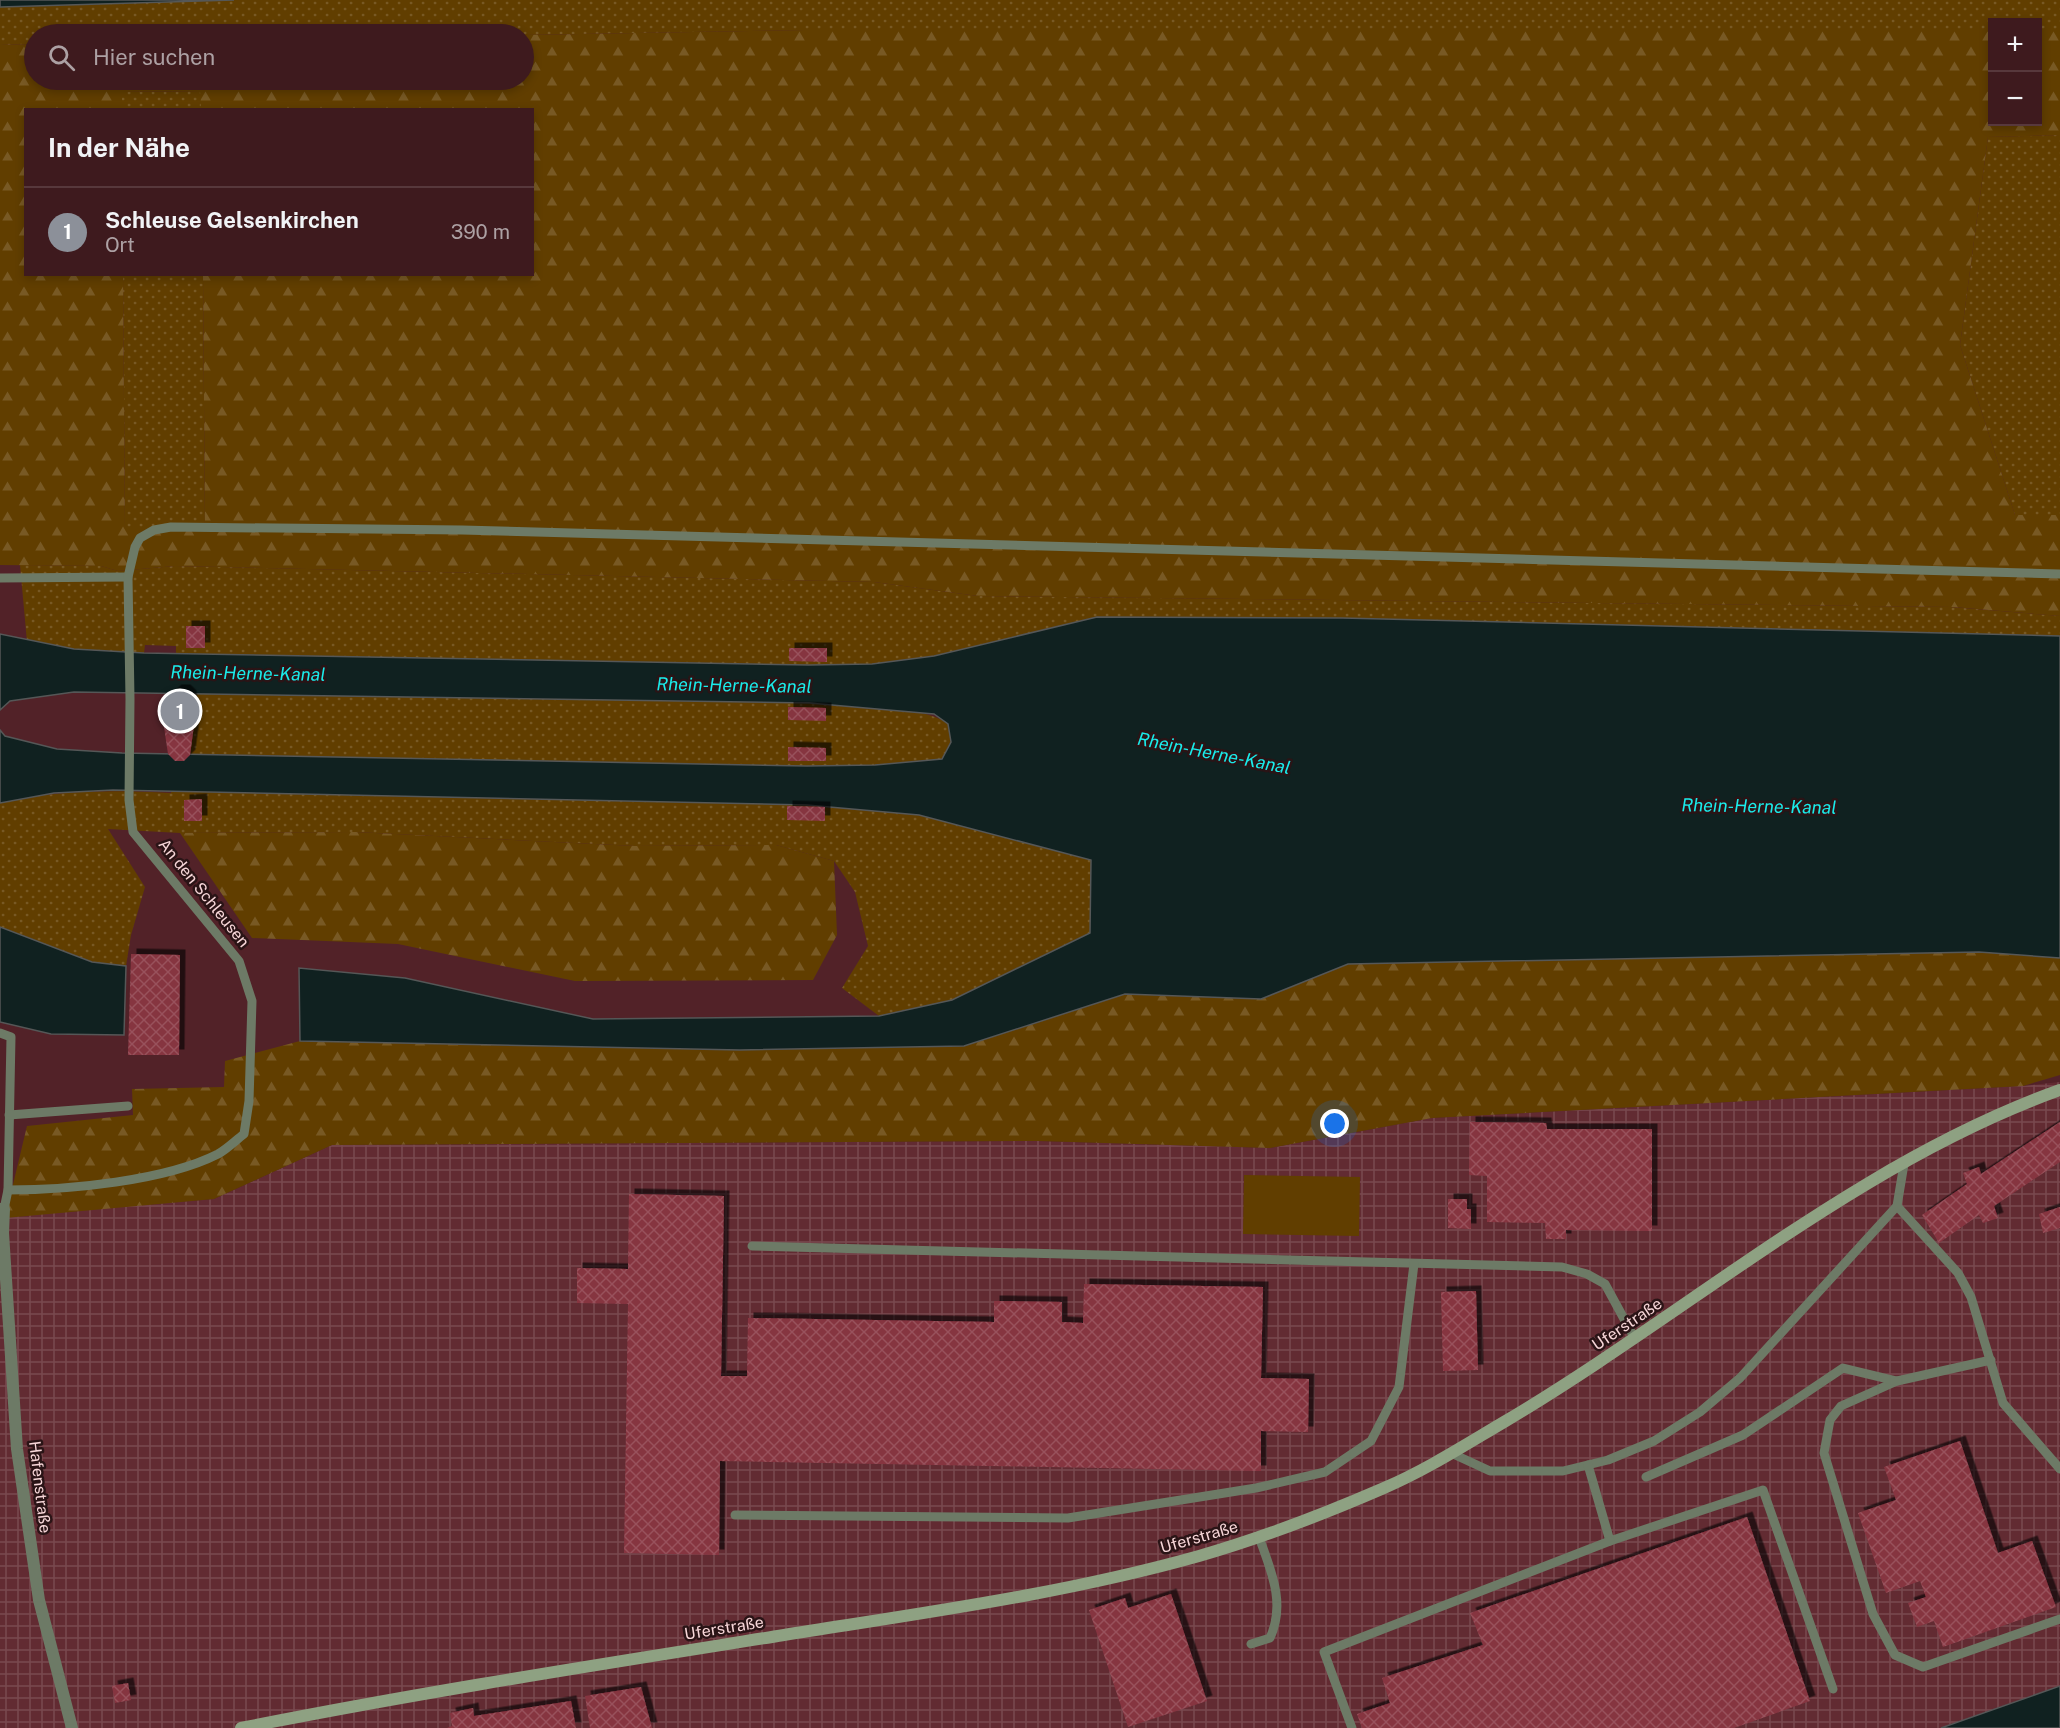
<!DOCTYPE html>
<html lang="de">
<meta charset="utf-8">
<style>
body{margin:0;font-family:"Public Sans",sans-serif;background:#49272b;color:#f1f3f6}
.controls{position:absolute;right:18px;top:18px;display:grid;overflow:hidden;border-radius:0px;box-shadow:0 3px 9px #0003}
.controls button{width:54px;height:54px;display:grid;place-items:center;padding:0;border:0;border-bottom:2px solid #57383c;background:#3e1a1e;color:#f1f3f6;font:30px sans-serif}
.you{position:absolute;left:1335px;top:1124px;width:21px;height:21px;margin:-15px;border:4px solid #fff;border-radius:50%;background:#1a73e8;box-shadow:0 0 0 9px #1a73e833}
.badge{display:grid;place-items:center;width:39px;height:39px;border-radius:50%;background:#8c9099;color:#fff;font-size:20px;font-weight:700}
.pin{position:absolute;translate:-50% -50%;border:3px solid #fff;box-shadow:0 2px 6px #0006}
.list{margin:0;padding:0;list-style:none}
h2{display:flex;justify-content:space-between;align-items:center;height:78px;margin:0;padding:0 24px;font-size:26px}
h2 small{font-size:20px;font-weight:400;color:#ada1a4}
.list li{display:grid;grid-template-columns:39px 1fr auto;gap:18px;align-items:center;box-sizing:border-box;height:90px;padding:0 24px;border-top:2px solid #57383c}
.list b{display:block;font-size:22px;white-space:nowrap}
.list p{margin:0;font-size:20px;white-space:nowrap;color:#ada1a4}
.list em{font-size:20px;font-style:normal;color:#ada1a4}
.icon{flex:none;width:33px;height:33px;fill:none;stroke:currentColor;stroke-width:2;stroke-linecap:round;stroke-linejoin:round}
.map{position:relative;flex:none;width:2060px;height:1728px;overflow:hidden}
.search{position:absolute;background:#3e1a1e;box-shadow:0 3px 9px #0003;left:24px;top:24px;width:510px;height:66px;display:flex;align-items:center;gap:15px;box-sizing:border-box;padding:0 21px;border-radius:33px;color:#ada1a4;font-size:22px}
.panel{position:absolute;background:#3e1a1e;box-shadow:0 3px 9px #0003;left:24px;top:108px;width:510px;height:168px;border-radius:0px}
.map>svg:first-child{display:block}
.industrial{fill:url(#industrial-grid)}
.grass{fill:url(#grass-dots)}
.forest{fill:url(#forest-firs);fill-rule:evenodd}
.park{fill:#613e00}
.water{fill:#102120;stroke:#555757;stroke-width:1.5}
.building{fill:url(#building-cross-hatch);filter:url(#shadow)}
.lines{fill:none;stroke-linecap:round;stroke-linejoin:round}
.service{stroke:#6d7a66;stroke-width:9}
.minor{stroke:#6d7a66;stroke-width:12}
.secondary{stroke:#8ea182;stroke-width:12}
.labels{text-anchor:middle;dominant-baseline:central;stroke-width:5;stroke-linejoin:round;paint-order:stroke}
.street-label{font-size:16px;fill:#f7d6d8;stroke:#2a1416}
.water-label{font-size:18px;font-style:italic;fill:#1aebea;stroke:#2a1416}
</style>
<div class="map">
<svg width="2060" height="1728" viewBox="0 0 2060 1728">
<defs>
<pattern id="industrial-grid" width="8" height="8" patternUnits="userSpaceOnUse" patternTransform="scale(1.5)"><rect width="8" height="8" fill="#622b32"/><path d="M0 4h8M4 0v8" fill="none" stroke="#79494f"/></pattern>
<pattern id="grass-dots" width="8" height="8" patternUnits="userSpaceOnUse" patternTransform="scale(1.5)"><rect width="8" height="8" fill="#613e00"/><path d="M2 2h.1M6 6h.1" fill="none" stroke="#785924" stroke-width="1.8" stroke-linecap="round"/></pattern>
<pattern id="forest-firs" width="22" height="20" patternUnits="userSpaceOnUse" patternTransform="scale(1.5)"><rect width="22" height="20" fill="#613e00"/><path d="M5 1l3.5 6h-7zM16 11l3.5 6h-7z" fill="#785924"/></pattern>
<pattern id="building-cross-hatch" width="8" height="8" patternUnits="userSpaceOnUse" patternTransform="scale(1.5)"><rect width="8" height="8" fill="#863440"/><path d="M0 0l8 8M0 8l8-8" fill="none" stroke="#98515b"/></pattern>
<filter id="shadow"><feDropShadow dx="5.5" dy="-5.5" stdDeviation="0" flood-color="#0009"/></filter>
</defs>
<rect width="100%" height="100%" fill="#522228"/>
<polygon class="industrial" points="2060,1082 2060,1728 0,1728 0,1217 214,1199 332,1145 1038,1141 1270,1148 1432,1118 2023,1086"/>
<g class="grass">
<polygon points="0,0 2060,0 2060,30 2038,30 2038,22 1992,22 1992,30 806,30 524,35 34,34 34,44 0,45"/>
<polygon points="201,91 201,109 122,109 121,92"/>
<polygon points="2060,135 2060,515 2015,515 1960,345 1988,137"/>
<polygon points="123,275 203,275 205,529 125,529"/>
<path d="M20 565 101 566 118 571 175 566 874 582 978 596 1950 607 2060 616V636L1342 618 1097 617 934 656 872 664 809 703C847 705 916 704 948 723L951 742 942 759 875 765 808 766 867 808 919 815 1091 859 1090 933 952 1000 879 1016 842 988 868 946 855 892 834 861 776 845 635 846 355 832 180 833 108 829 145 887 131 935 126 966 92 962 0 927V803C57 790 112 790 171 793L175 761 190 755 194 725 191 696 185 690H176V646L145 645 144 653 74 649 27 642Z"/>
</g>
<g class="forest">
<path d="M806 30H1992V122H2038V30H2060V135L1988 137 1960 345 2015 515H2060V616L1953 607 978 596 874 582 175 566 118 571 101 566 0 565V45L34 44V80H524V35ZM200 91 201 109 532 110V274L203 275 205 529H125L123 275 26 274V110L122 109V92Z"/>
<polygon points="355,832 635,846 776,845 834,861 837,935 813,980 575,981 398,944 252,938 180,833"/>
<polygon points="1979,952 2060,958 2060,1075 2023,1086 1432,1118 1270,1148 1038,1141 332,1145 214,1199 5,1218 27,1126 133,1115 132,1089 224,1087 225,1061 300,1041 740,1050 964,1046 1125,994 1261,999 1348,964"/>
</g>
<polygon class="park" points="1244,1175 1360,1177 1359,1236 1243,1234"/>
<g class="water">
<polygon points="0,0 234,0 0,7"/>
<polygon points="1097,617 1342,618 2060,636 2060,958 1979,952 1348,964 1261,999 1125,994 964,1046 740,1050 300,1041 299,968 405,978 593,1019 879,1016 952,1000 1090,933 1091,860 919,815 807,805 113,790 54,793 0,803 0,730 5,736 57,749 122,753 807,766 875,765 942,759 951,742 948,724 934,714 809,703 74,692 10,701 0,710 0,634 74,649 144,653 809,665 872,664 934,656"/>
<polygon points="0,927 92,962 126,966 124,1035 51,1034 0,1022"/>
<polygon points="2060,1686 2060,1728 1941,1728"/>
</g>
<g class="building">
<rect x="186" y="626" width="19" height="22"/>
<polygon points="789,648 827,648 827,662 789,661"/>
<polygon points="176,690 185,690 191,696 194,725 190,755 184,761 175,761 168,754 164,727 169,696"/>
<polygon points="788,707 826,708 826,721 788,720"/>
<polygon points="788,747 826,748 826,761 788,761"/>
<polygon points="202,799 202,821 184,821 184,800"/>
<polygon points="787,806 825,807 825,821 787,820"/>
<polygon points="131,954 180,955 179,1055 128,1055"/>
<polygon points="1470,1122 1546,1123 1547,1129 1652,1129 1652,1231 1566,1230 1566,1239 1546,1239 1545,1223 1487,1222 1487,1176 1469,1175"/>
<polygon points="2060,1122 2060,1162 1994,1206 1998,1218 1983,1223 1979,1215 1939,1243 1922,1215 1967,1184 1963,1173 1979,1167 1981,1174"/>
<polygon points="629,1194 724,1196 721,1376 747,1376 748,1318 994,1322 994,1301 1062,1302 1062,1322 1083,1323 1084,1284 1263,1287 1261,1378 1309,1379 1308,1432 1261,1431 1261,1471 720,1461 719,1555 624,1553 628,1304 577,1303 577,1268 628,1269"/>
<polygon points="1448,1199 1467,1199 1467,1209 1471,1209 1471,1229 1448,1228"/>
<polygon points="2060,1207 2060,1228 2043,1233 2039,1214"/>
<polygon points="1476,1291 1478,1370 1443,1371 1441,1292"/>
<polygon points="1960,1441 1998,1553 2032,1541 2056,1607 1943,1647 1934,1621 1917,1627 1908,1603 1926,1597 1920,1581 1886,1593 1858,1513 1896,1500 1884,1467"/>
<polygon points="1747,1517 1810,1701 1734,1728 1362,1728 1357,1714 1390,1703 1382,1678 1483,1645 1470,1613"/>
<polygon points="1171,1594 1207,1701 1128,1727 1089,1610 1125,1598 1128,1608"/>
<polygon points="128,1683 131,1700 115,1703 112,1686"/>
<polygon points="641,1687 652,1728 590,1728 585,1696"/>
<polygon points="571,1701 576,1728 447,1728 452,1726 450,1713 473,1708 474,1716"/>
</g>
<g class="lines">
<g class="service">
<polyline points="0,578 128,577"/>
<polyline points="0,1033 11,1037 8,1190 4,1209"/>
<polyline points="9,1115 128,1106"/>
<path d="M8 1190C68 1190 165 1181 218 1154 227 1149 235 1141 244 1134L249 1101 252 1001 239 961 133 832 129 800 130 699 128 577 135 547 140 538 154 530 171 527 462 530 2060 574"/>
<polyline points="1897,1206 1958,1273 1971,1297 2003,1403 2060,1469"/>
<polyline points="752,1246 1562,1267 1587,1274 1605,1284 1635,1339"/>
<polyline points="1991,1360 1897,1381 1841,1406 1830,1420 1824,1453 1873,1614 1895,1655 1923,1667 2060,1619"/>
<polyline points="1451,1453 1490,1471 1563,1471 1608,1460 1654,1441 1700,1412 1740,1378 1897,1206 1904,1164"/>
<polyline points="1588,1465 1610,1541 1763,1490 1833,1689"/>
<polyline points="1646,1477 1743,1435 1843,1368 1897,1381"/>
<polyline points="735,1515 1068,1518 1256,1488 1325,1472 1371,1441 1399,1387 1414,1264"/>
<path d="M1251 1644 1270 1638C1286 1603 1271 1571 1259 1537"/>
<polyline points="1352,1728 1324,1652 1610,1541"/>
</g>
<polyline class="minor" points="0,1209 4,1209 3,1233 17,1449 39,1600 72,1728"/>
<path class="secondary" d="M241 1728C421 1692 603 1664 784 1635 922 1613 1064 1594 1199 1556 1262 1538 1324 1514 1384 1488 1426 1470 1465 1445 1504 1422 1688 1313 1858 1162 2060 1090"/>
</g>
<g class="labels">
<g class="street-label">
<text transform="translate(204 893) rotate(51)">An den Schleusen</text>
<text transform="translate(1627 1324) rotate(-34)">Uferstraße</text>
<text transform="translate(40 1487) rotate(83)">Hafenstraße</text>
<text transform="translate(1199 1537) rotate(-16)">Uferstraße</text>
<text transform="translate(724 1628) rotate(-9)">Uferstraße</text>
</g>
<g class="water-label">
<text transform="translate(248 673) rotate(1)">Rhein-Herne-Kanal</text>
<text transform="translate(734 685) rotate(1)">Rhein-Herne-Kanal</text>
<text transform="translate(1214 753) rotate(11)">Rhein-Herne-Kanal</text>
<text transform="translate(1759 806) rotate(1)">Rhein-Herne-Kanal</text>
</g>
</g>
</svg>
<div class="controls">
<button>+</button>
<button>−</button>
</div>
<div class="you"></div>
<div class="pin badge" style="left:180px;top:711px">1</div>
<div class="search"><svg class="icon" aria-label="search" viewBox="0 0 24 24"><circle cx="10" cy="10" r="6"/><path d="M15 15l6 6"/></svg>Hier suchen</div>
<section class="panel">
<h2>In der Nähe<small></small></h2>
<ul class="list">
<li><span class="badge">1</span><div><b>Schleuse Gelsenkirchen</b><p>Ort</p></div><em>390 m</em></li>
</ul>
</section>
</div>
